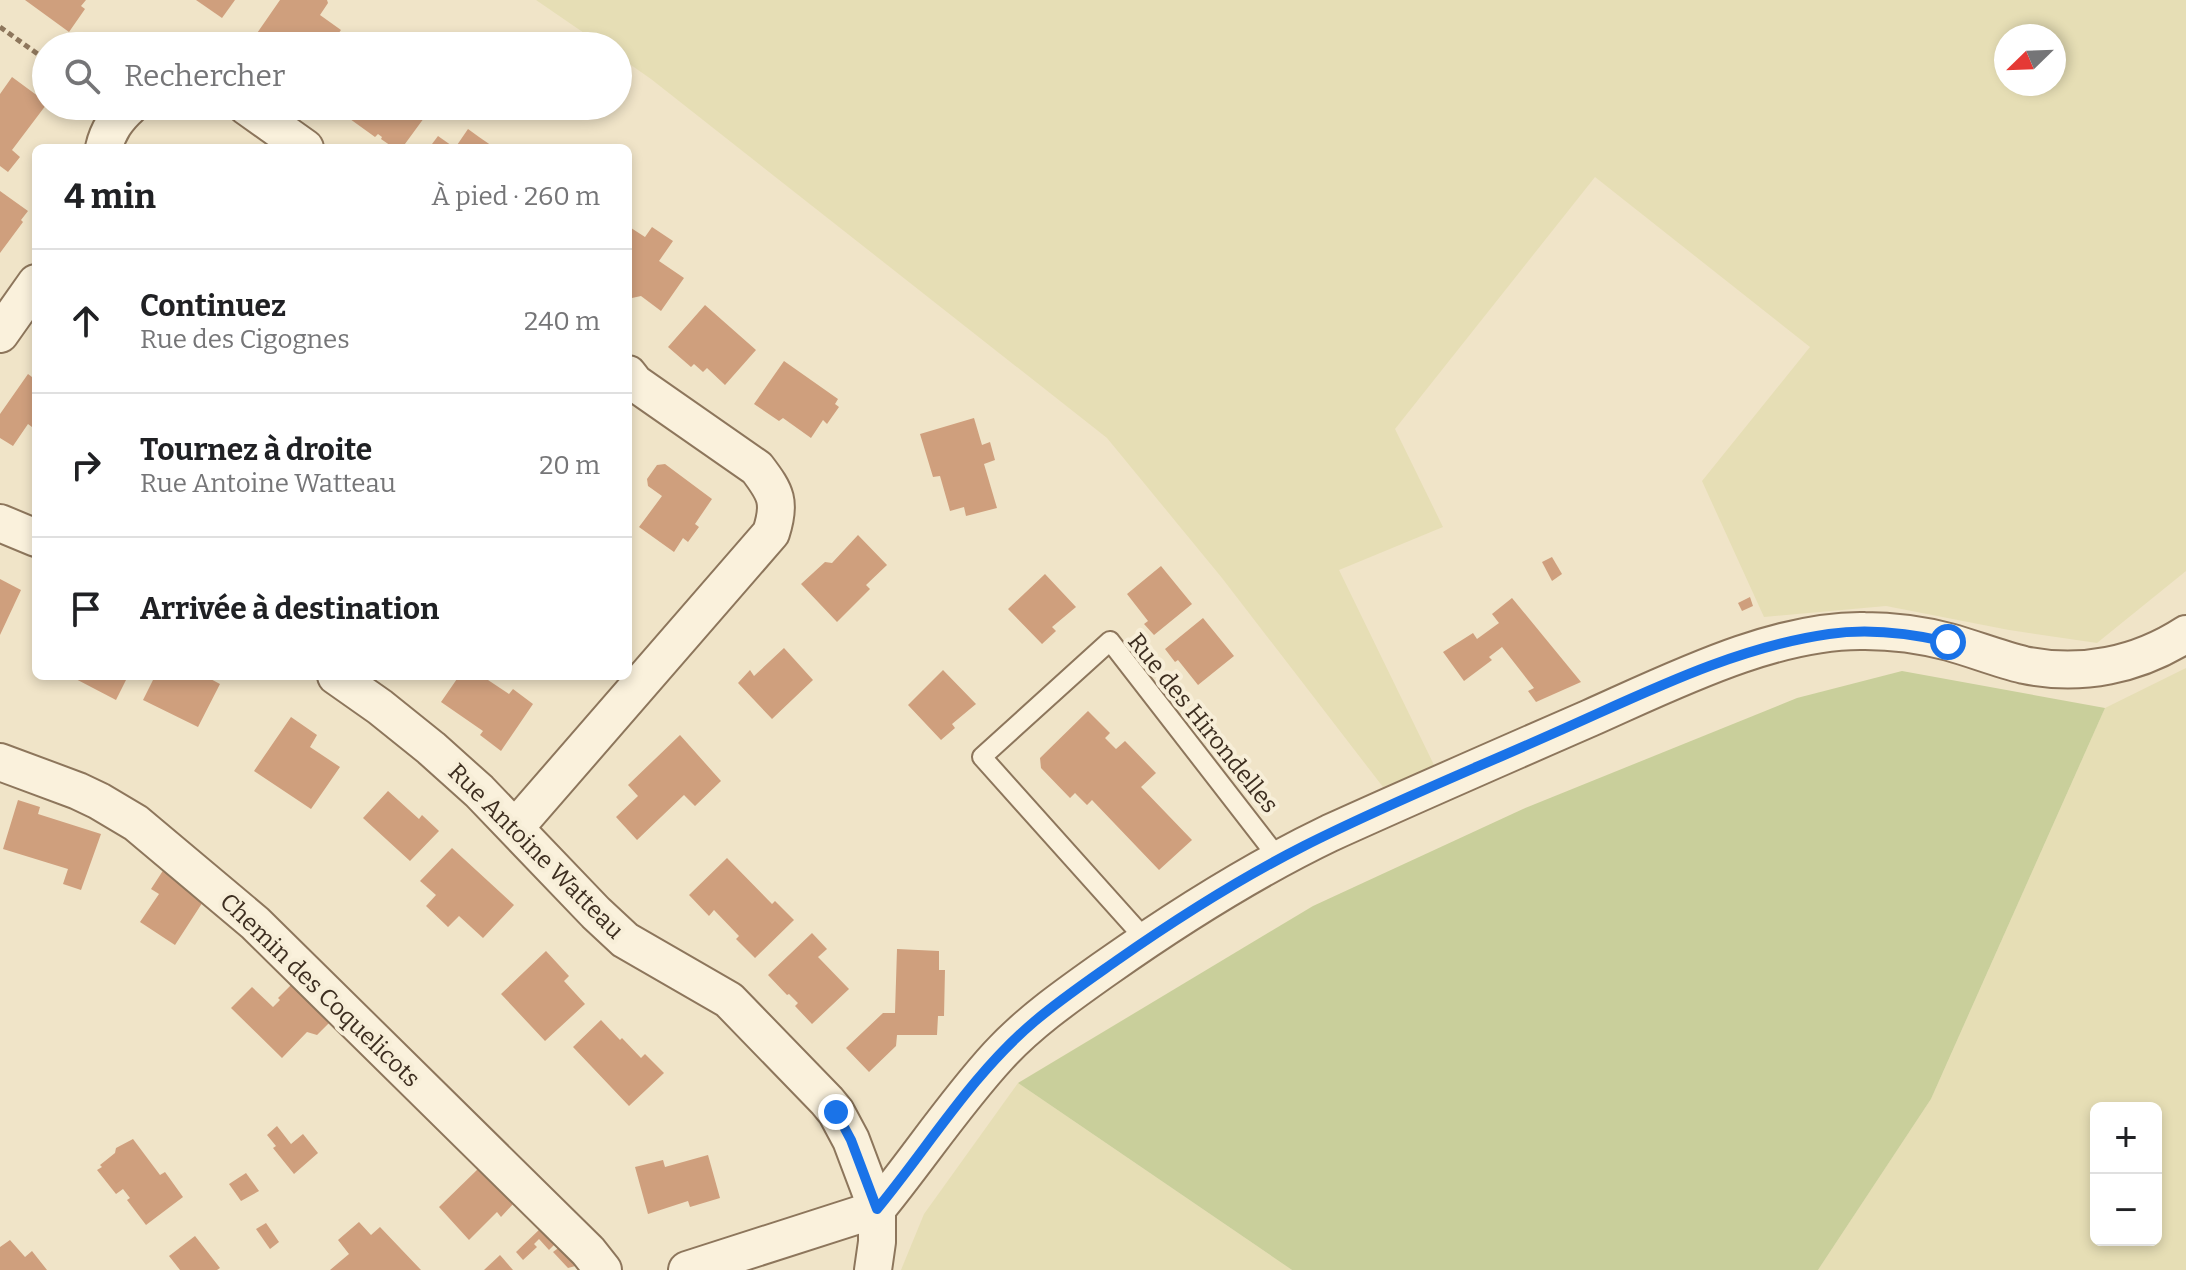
<!DOCTYPE html>
<html lang="fr">
<meta charset="utf-8">
<style>
body{margin:0;font-family:Bitter,serif;background:#f6f6f6;color:#202124}
.controls{position:absolute;right:24px;bottom:24px;display:grid;overflow:hidden;border-radius:12px;box-shadow:0 4px 12px #0003}
.controls button{width:72px;height:72px;display:grid;place-items:center;padding:0;border:0;border-bottom:2px solid #e0e0e0;background:#fff;color:#202124;font:40px sans-serif}
.compass{position:absolute;left:1994px;top:24px;width:72px;height:72px;border-radius:50%;background:#fff;box-shadow:0 4px 12px #0003;rotate:247deg}
.stop{position:absolute;width:24px;height:24px;margin:-18px;border:6px solid #1a73e8;border-radius:50%;background:#fff}
.stop.end{background:#1a73e8;border-color:#fff;box-shadow:0 2px 8px #0008}
.list{margin:0;padding:0;list-style:none}
h2{display:flex;justify-content:space-between;align-items:center;height:104px;margin:0;padding:0 32px;font-size:34px}
h2 small{font-size:26px;font-weight:400;color:#757577}
.list li{display:grid;grid-template-columns:52px 1fr auto;gap:24px;align-items:center;box-sizing:border-box;height:144px;padding:0 32px;border-top:2px solid #e0e0e0}
.list b{display:block;font-size:30px;white-space:nowrap}
.list p{margin:0;font-size:26px;white-space:nowrap;color:#757577}
.list em{font-size:26px;font-style:normal;color:#757577}
.icon{flex:none;width:44px;height:44px;fill:none;stroke:currentColor;stroke-width:2;stroke-linecap:round;stroke-linejoin:round}
.map{position:relative;flex:none;width:2186px;height:1270px;overflow:hidden}
.search{position:absolute;background:#fff;box-shadow:0 4px 12px #0003;left:32px;top:32px;width:600px;height:88px;display:flex;align-items:center;gap:20px;box-sizing:border-box;padding:0 28px;border-radius:44px;color:#757577;font-size:30px}
.panel{position:absolute;background:#fff;box-shadow:0 4px 12px #0003;left:32px;top:144px;width:600px;height:536px;border-radius:12px}
.map>svg:first-child{display:block}
.farmland{fill:#e6deb5;fill-rule:evenodd}
.green{fill:#c9cf9b}
.building{fill:#cf9f7d}
.lines{fill:none;stroke-linecap:round;stroke-linejoin:round}
.lane-casing{stroke:#8d765c;stroke-width:22}
.street-casing{stroke:#8d765c;stroke-width:40}
.path{stroke:#8d765c;stroke-width:5;stroke-dasharray:6 4;stroke-linecap:butt}
.lane{stroke:#faf1dc;stroke-width:18}
.street{stroke:#faf1dc;stroke-width:36}
.route{stroke:#1a73e8;stroke-width:10}
.labels{text-anchor:middle;dominant-baseline:central;stroke-width:8;stroke-linejoin:round;paint-order:stroke}
.street-label{font-size:24px;fill:#3d2e20;stroke:#f7eed8}
</style>
<div class="map">
<svg width="2186" height="1270" viewBox="0 0 2186 1270">
<rect width="100%" height="100%" fill="#f0e4c8"/>
<g class="farmland">
<path d="M536 0H2186V571L2097 643 2009 630 1886 606 1764 617 1702 481 1810 347 1595 177 1395 429 1443 527 1339 570 1435 767 1383 787 1222 578 1107 438 651 79 618 56V46H603ZM2006 36H2054V84H2006Z"/>
<path d="M2186 668V1270H1818L1931 1099 2105 708ZM2096 1108H2156V1240H2096Z"/>
<polygon points="1018,1083 1292,1270 901,1270 924,1214"/>
</g>
<polygon class="green" points="1902,671 2105,708 1931,1099 1818,1270 1292,1270 1018,1083 1313,906 1523,809 1797,698"/>
<g class="building">
<polygon points="25,0 86,0 81,6 85,9 69,32"/>
<polygon points="196,0 235,0 222,18"/>
<polygon points="280,0 327,0 328,3 320,15 341,30 329,46 293,46 286,40 282,46 248,46"/>
<polygon points="12,77 46,102 46,105 12,150 20,157 8,172 0,166 0,94"/>
<polygon points="332,106 408,106 424,118 402,148 394,148 381,139 382,137 378,134 375,137"/>
<polygon points="468,129 479,137 495,148 455,148"/>
<polygon points="438,136 455,148 429,148"/>
<polygon points="0,191 28,211 21,220 23,222 0,253"/>
<polygon points="628,226 645,237 652,227 673,241 659,261 684,278 661,311 641,296 632,298 628,295"/>
<polygon points="705,305 756,350 725,385 707,368 703,372 694,364 691,367 668,347"/>
<polygon points="784,361 838,399 835,404 839,407 827,424 823,420 811,438 783,418 779,421 754,404"/>
<polygon points="28,374 36,380 36,430 28,424 13,446 0,438 0,414"/>
<polygon points="974,418 982,445 990,442 995,460 984,464 997,508 966,516 964,507 950,511 940,476 933,477 920,434"/>
<polygon points="665,464 712,499 695,524 699,527 688,542 683,538 674,552 639,527 662,496 648,486 647,479 657,465"/>
<polygon points="858,535 887,565 866,585 870,589 837,622 801,584 825,562 832,563"/>
<polygon points="1552,557 1562,574 1552,581 1542,562"/>
<polygon points="1161,566 1192,604 1154,635 1144,624 1148,621 1127,594"/>
<polygon points="1045,574 1076,607 1052,627 1056,631 1042,644 1008,609"/>
<polygon points="0,579 21,590 0,635"/>
<polygon points="1750,597 1753,606 1742,611 1738,603"/>
<polygon points="1512,598 1581,682 1536,702 1528,691 1534,688 1502,647 1489,657 1492,660 1464,681 1443,652 1473,633 1477,639 1499,623 1492,614"/>
<polygon points="1203,618 1234,656 1198,685 1178,660 1175,662 1165,649"/>
<polygon points="784,648 813,680 772,719 738,683 750,670 754,676"/>
<polygon points="943,670 976,704 952,724 955,728 941,740 908,705"/>
<polygon points="70,676 128,676 116,700"/>
<polygon points="155,676 193,676 197,678 198,676 205,676 220,684 198,727 143,700"/>
<polygon points="459,676 482,676 509,694 513,689 533,704 501,751 480,735 483,731 441,702"/>
<polygon points="1088,711 1110,733 1105,738 1116,749 1125,741 1156,773 1141,787 1192,840 1159,870 1092,800 1087,805 1075,793 1070,798 1041,768 1040,758"/>
<polygon points="291,717 317,735 310,747 340,767 311,809 254,771"/>
<polygon points="680,735 721,781 695,806 684,795 637,840 616,817 638,796 628,785"/>
<polygon points="388,791 419,819 422,815 439,831 410,861 363,818"/>
<polygon points="18,800 40,807 38,814 101,834 81,890 63,884 68,869 3,849"/>
<polygon points="452,848 514,905 483,938 459,916 448,927 426,906 436,895 420,881"/>
<polygon points="727,858 772,904 775,901 794,920 755,958 736,939 739,936 714,910 709,916 689,895"/>
<polygon points="166,866 208,894 175,945 140,922 159,894 151,889"/>
<polygon points="812,933 827,949 818,957 849,989 812,1024 795,1006 798,1003 789,994 787,995 768,975"/>
<polygon points="897,949 939,951 939,970 945,970 944,1016 938,1016 937,1035 897,1035 896,1046 869,1072 846,1048 883,1013 895,1013"/>
<polygon points="546,951 569,976 564,981 585,1004 545,1041 501,994"/>
<polygon points="293,983 332,1020 317,1035 307,1032 282,1058 231,1008 252,987 273,1007 280,1000 278,998"/>
<polygon points="601,1020 620,1040 622,1038 641,1058 645,1054 664,1073 629,1106 573,1047"/>
<polygon points="277,1126 291,1144 303,1134 318,1153 294,1174 273,1148 276,1146 267,1135"/>
<polygon points="133,1139 160,1175 165,1172 183,1197 146,1225 127,1200 130,1198 123,1189 116,1194 97,1170 102,1167 100,1165 115,1153 116,1148"/>
<polygon points="708,1155 720,1198 690,1207 688,1201 648,1214 635,1167 663,1160 665,1167"/>
<polygon points="480,1167 514,1203 501,1217 497,1212 469,1240 439,1207"/>
<polygon points="246,1173 259,1191 241,1201 229,1184"/>
<polygon points="359,1222 371,1235 380,1227 421,1270 330,1270 349,1254 338,1240"/>
<polygon points="266,1223 279,1242 270,1249 256,1229"/>
<polygon points="542,1227 557,1242 549,1250 539,1239 534,1244 537,1247 523,1260 516,1252"/>
<polygon points="195,1236 220,1268 217,1270 180,1270 169,1256"/>
<polygon points="10,1240 25,1257 32,1251 47,1270 0,1270 0,1247"/>
<polygon points="561,1246 579,1265 568,1268 553,1252"/>
<polygon points="500,1255 513,1270 484,1270"/>
</g>
<g class="lines">
<g class="lane-casing">
<polyline id="lane" points="1146,940 982,757 1110,641 1279,859"/>
</g>
<g class="street-casing">
<g id="street">
<polyline points="246,106 305,148"/>
<path d="M104 148C108 130 117 118 130 106"/>
<polyline points="0,334 36,283"/>
<polyline points="0,523 36,538"/>
<polyline points="336,676 380,707 431,748 479,791 596,913 625,940 729,1000 827,1101 836,1112 851,1140 877,1209 877,1242 873,1270"/>
<polyline points="0,762 78,791 99,801 136,823 255,923 588,1251 603,1270"/>
<path d="M515 828 771 533C781 502 776 493 757 468L635 383 628 374"/>
<path d="M877 1209C918 1159 954 1104 998 1056 1029 1022 1068 995 1106 968 1177 918 1251 871 1330 833 1416 794 1503 756 1590 718 1671 682 1775 629 1865 631 1893 631 1922 635 1949 642 1974 649 1999 659 2024 665 2081 677 2138 665 2186 634"/>
<polyline points="687,1270 877,1209"/>
</g>
</g>
<polyline class="path" points="0,27 46,60"/>
<use href="#lane" class="lane"/>
<use href="#street" class="street"/>
</g>
<g class="lines">
<path class="route" d="M836 1112 851 1140 877 1209C929 1146 972 1074 1035 1021 1061 999 1089 980 1116 961 1176 919 1239 879 1304 846 1385 805 1469 771 1552 734 1641 695 1731 648 1829 634 1869 628 1909 633 1948 642"/>
</g>
<g class="labels">
<g class="street-label">
<text transform="translate(1203 723) rotate(51)">Rue des Hirondelles</text>
<text transform="translate(536 851) rotate(45)">Rue Antoine Watteau</text>
<text transform="translate(320 990) rotate(44)">Chemin des Coquelicots</text>
</g>
</g>
</svg>
<div class="controls">
<button>+</button>
<button>−</button>
</div>
<svg class="compass" viewBox="-18 -18 36 36"><path d="M0-13l5 13h-10z" fill="#e53935"/><path d="M0 13l5-13h-10z" fill="#757577"/></svg>
<div class="stop" style="left:1948px;top:642px"></div>
<div class="stop end" style="left:836px;top:1112px"></div>
<div class="search"><svg class="icon" aria-label="search" viewBox="0 0 24 24"><circle cx="10" cy="10" r="6"/><path d="M15 15l6 6"/></svg>Rechercher</div>
<section class="panel">
<h2>4 min<small>À pied · 260 m</small></h2>
<ul class="list">
<li><svg class="icon" aria-label="ahead" viewBox="0 0 24 24"><path d="M12 20V5M6 11l6-6 6 6"/></svg><div><b>Continuez</b><p>Rue des Cigognes</p></div><em>240 m</em></li>
<li><svg class="icon" aria-label="right" viewBox="0 0 24 24"><path d="M7 20v-9h11M14 6l5 5-5 5"/></svg><div><b>Tournez à droite</b><p>Rue Antoine Watteau</p></div><em>20 m</em></li>
<li><svg class="icon" aria-label="arrive" viewBox="0 0 24 24"><path d="M6 21V4h12l-3 4 3 4H6"/></svg><div><b>Arrivée à destination</b></div></li>
</ul>
</section>
</div>
